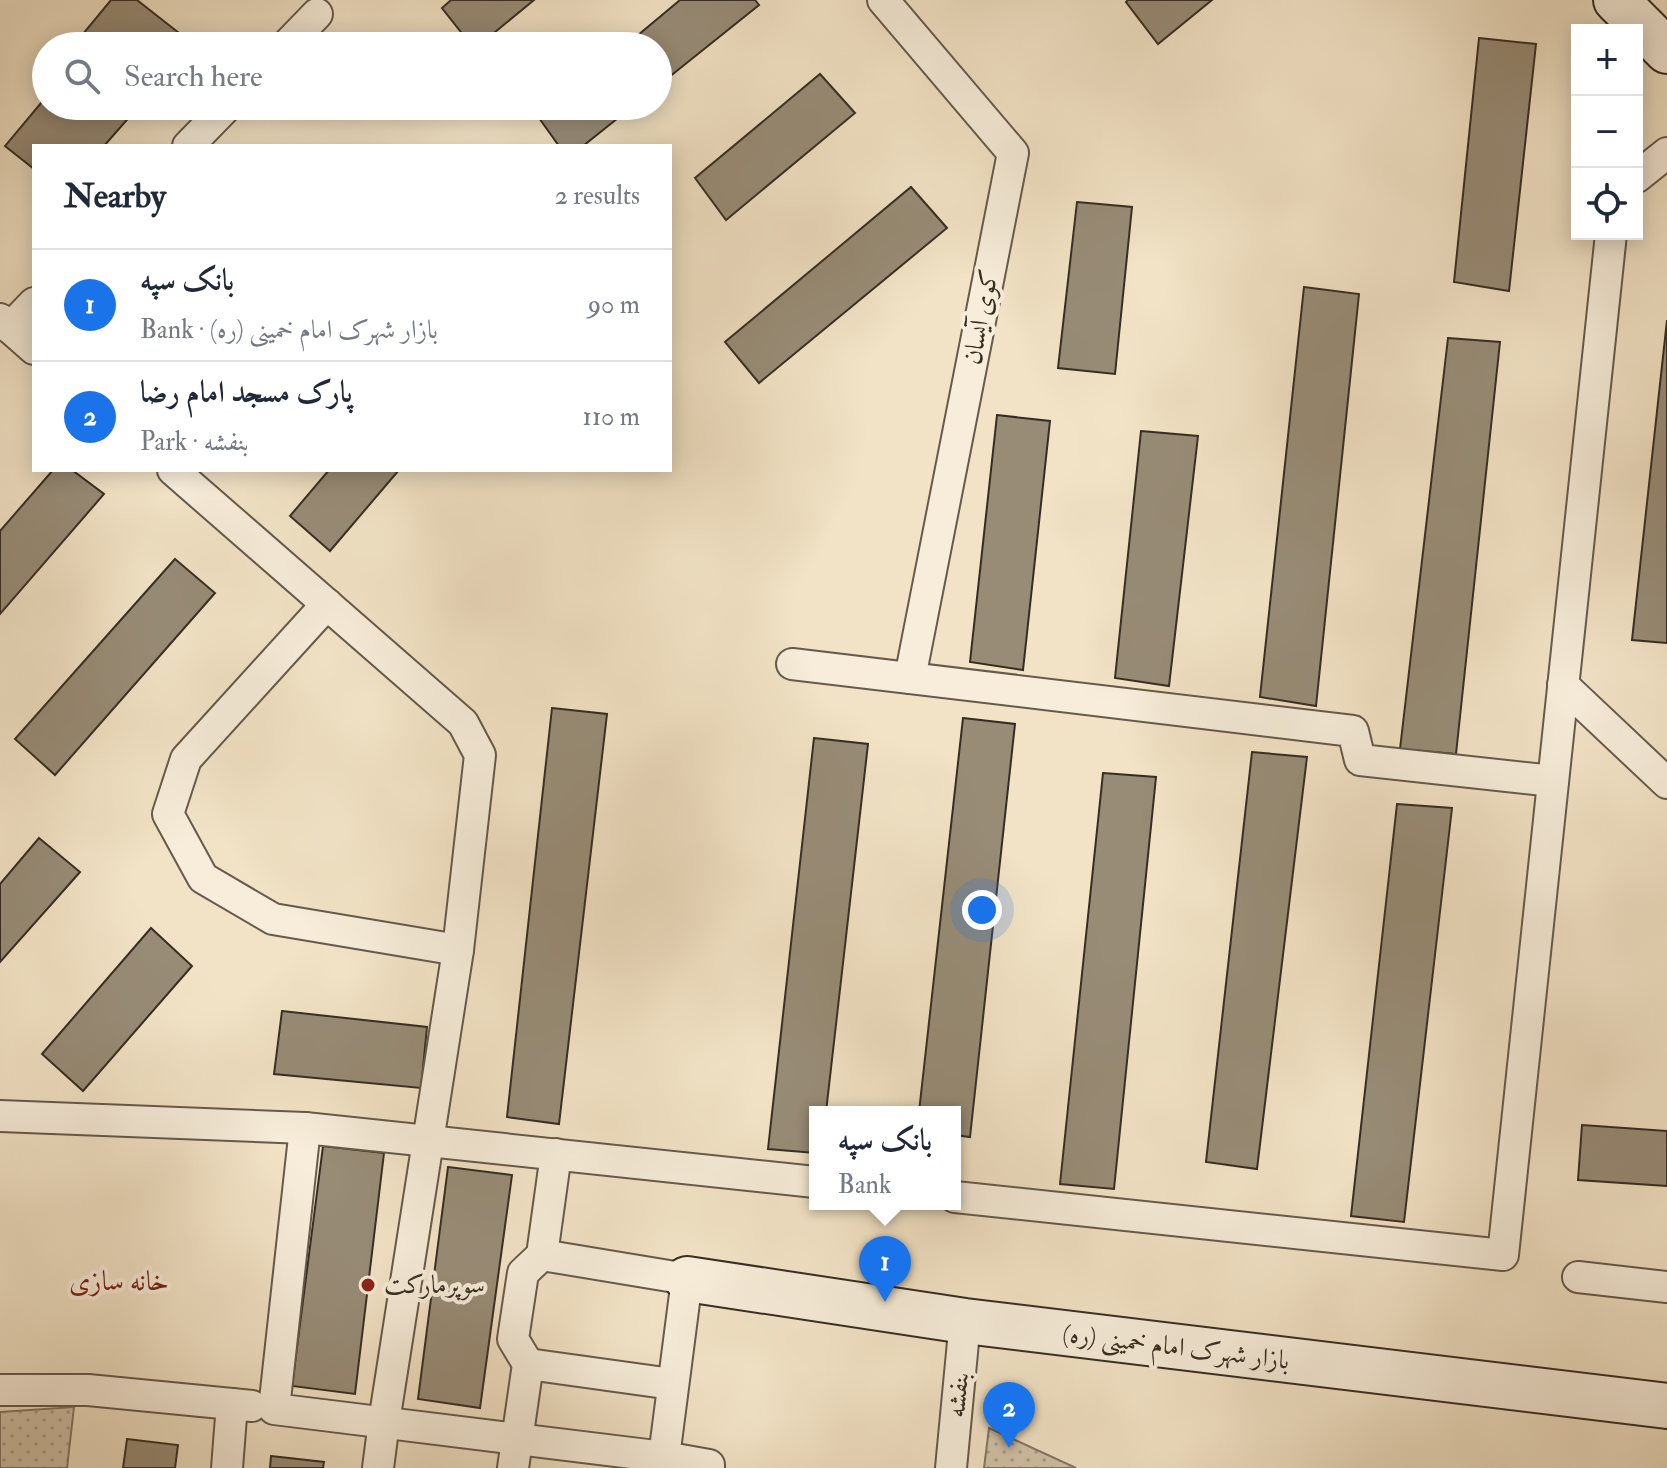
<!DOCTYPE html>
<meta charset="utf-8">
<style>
body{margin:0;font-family:"IM FELL Double Pica",Amiri,serif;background:#f2f2f3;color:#1f2937}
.controls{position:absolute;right:24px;top:24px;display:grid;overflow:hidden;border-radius:0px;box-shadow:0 4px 20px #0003}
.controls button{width:72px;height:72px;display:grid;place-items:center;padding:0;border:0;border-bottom:2px solid #e0e1e3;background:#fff;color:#1f2937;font:40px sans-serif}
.you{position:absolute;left:982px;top:910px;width:28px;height:28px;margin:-20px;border:6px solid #fff;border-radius:50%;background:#1a73e8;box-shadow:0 0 0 12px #1a73e833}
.badge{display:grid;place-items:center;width:52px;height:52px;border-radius:50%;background:#1a73e8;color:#fff;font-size:26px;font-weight:700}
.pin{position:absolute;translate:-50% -66px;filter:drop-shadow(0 2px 4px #0008)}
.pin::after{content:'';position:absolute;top:42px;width:28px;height:24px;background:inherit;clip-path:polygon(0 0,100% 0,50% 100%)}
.popup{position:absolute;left:809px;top:1106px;width:152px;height:104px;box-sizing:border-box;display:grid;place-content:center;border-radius:0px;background:#fff;filter:drop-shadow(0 2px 6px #0005);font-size:26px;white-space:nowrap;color:#747a83}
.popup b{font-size:30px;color:#1f2937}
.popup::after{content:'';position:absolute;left:50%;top:100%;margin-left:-16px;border:16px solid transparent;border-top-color:#fff}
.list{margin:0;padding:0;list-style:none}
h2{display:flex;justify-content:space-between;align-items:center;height:104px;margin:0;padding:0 32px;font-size:34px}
h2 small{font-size:26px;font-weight:400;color:#747a83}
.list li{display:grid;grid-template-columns:52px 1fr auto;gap:24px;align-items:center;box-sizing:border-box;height:112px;padding:0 32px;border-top:2px solid #e0e1e3}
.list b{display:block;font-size:30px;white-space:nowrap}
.list p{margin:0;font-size:26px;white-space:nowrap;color:#747a83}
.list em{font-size:26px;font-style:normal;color:#747a83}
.icon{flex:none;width:44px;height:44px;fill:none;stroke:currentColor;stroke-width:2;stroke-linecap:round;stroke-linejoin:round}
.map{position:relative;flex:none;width:1667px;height:1468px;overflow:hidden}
.search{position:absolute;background:#fff;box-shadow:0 4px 20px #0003;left:32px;top:32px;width:640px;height:88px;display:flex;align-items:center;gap:20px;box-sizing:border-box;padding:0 28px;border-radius:44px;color:#747a83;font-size:30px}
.panel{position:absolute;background:#fff;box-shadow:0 4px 20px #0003;left:32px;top:144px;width:640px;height:328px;border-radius:0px}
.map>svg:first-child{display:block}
.park{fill:url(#park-dots);stroke:#847866;stroke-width:2}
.building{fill:#988c77;stroke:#362d22;stroke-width:2}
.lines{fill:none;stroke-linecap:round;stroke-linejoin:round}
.street-casing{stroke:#655a4b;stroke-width:34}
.secondary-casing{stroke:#362d22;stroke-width:48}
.street{stroke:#f7edda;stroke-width:30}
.secondary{stroke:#f7edda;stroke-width:44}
.poi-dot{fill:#8f2418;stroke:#f7edda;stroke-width:3}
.labels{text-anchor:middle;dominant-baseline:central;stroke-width:8;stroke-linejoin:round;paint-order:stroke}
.street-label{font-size:26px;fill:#362d22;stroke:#f7edda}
.poi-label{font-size:26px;fill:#362d22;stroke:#f7edda;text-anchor:start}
.neighbourhood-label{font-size:28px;fill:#7a1f14;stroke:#f7edda}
</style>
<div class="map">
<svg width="1667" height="1468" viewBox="0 0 1667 1468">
<defs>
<pattern id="park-dots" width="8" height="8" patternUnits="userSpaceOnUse" patternTransform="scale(2)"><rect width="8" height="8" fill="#d2c4aa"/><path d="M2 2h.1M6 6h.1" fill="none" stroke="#aba08a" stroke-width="1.8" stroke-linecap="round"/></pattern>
</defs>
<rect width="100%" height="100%" fill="#f2e3c6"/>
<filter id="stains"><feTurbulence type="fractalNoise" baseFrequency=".0025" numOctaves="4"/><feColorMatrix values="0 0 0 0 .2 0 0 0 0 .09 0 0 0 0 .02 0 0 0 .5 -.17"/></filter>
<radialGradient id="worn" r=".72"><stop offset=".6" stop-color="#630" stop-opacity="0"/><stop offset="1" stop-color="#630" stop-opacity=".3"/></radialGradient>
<g class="park">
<polygon points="74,1407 67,1468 0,1468 0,1412"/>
<polygon points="989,1428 1076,1468 984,1468"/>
</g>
<g class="building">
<polygon points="111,0 137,0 193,44 191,46 73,46"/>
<polygon points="451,0 534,0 478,46 472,46 442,8"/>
<polygon points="680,0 755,0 759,5 658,86 658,46 625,46"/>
<polygon points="1128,0 1212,0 1158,44 1126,2"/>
<polygon points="1479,38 1536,44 1509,291 1454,282"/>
<polygon points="820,74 855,113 726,220 695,178"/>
<polygon points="46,97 46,106 139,106 104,146 34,146 34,169 5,146"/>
<polygon points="553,106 633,106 583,146 559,146 539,118"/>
<polygon points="911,187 947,228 759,383 725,342"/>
<polygon points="1077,202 1132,207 1115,374 1058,368"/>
<polygon points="1304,287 1359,294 1316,706 1260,697"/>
<polygon points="1667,320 1667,643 1632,640"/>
<polygon points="1448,338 1500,342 1456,754 1400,749"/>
<polygon points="997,415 1050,421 1023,670 970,662"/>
<polygon points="1141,431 1198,436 1169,686 1115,678"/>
<polygon points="53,470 72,470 104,494 0,614 0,531"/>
<polygon points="329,470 399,470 330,551 290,516"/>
<polygon points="175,559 215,593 55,775 15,739"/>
<polygon points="552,708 607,714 559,1124 507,1117"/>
<polygon points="963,718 1015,724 970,1137 955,1135 955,1112 919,1112"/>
<polygon points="814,738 868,744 826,1112 815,1112 815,1153 768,1149"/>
<polygon points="1252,752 1307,757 1257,1169 1206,1162"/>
<polygon points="1103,773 1156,777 1114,1189 1060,1184"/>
<polygon points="1397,804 1452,808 1404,1222 1351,1216"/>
<polygon points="39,838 80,872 0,962 0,884"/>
<polygon points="151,928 192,966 83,1091 42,1054"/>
<polygon points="282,1011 427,1027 421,1088 274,1074"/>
<polygon points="1582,1125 1667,1131 1667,1186 1578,1180"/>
<polygon points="323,1146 384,1153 355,1394 292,1386"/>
<polygon points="448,1167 512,1175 480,1408 418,1399"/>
<polygon points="127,1439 178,1445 175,1468 123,1468"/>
<polygon points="271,1456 324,1462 323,1468 270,1468"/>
</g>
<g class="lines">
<g class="street-casing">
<g id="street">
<polyline points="883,0 1013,153 910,678"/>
<polyline points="286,46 317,14"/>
<polyline points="188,146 227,106"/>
<polyline points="1637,177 1667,153"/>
<polyline points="0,319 34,349"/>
<polyline points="10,328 34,303"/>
<polyline points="173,470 463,723 480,755 458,950 384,1422 378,1468"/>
<polyline points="327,604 186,759 168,814 203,878 273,919 458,950"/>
<polyline points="792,664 1353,731 1360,760 1553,781"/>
<polyline points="1563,685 1667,783"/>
<polyline points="0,1116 305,1128 815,1182"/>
<polyline points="305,1128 274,1409 664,1457 709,1465 709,1468"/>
<polyline points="955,1197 1503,1255 1611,234"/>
<polyline points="542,1255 687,1279 664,1457"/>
<polyline points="1578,1277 1667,1287"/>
<polyline points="528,1364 672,1384"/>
<polyline points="0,1390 88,1390 232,1404"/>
<polyline points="227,1468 232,1404 252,1406"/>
<polyline points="513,1468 528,1364 513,1339 523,1273 542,1255 556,1154"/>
<polyline points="951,1468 965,1321"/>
</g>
</g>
<g class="secondary-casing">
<g id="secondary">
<polyline points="1616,0 1667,51"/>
<polyline points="687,1279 965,1321 1667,1406"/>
</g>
</g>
<use href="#street" class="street"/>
<use href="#secondary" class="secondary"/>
</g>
<circle class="poi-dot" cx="368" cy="1285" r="8"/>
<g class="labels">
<g class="street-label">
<text transform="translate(981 317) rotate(-79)">کوی آیسان</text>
<text transform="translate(1176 1347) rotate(7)">بازار شهرک امام خمینی (ره)</text>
<text transform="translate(958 1395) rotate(-85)">بنفشه</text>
</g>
<g class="poi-label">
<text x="384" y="1285">سوپرمارکت</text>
</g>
<g class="neighbourhood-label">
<text x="119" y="1281">خانه سازی</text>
</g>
</g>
<rect width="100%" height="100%" filter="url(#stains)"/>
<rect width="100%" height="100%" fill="url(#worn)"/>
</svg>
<div class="controls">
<button>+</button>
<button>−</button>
<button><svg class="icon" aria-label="locate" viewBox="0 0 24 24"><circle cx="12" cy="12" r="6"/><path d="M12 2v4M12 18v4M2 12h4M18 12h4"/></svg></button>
</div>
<div class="you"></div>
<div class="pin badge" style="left:885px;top:1302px">1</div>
<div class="popup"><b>بانک سپه</b>Bank</div>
<div class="pin badge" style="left:1009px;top:1448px">2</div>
<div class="search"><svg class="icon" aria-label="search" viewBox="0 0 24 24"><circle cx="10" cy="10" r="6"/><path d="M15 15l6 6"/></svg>Search here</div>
<section class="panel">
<h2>Nearby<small>2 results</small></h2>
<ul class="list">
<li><span class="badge">1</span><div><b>بانک سپه</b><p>Bank · بازار شهرک امام خمینی (ره)</p></div><em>90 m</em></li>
<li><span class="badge">2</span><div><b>پارک مسجد امام رضا</b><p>Park · بنفشه</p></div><em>110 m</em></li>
</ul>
</section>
</div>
